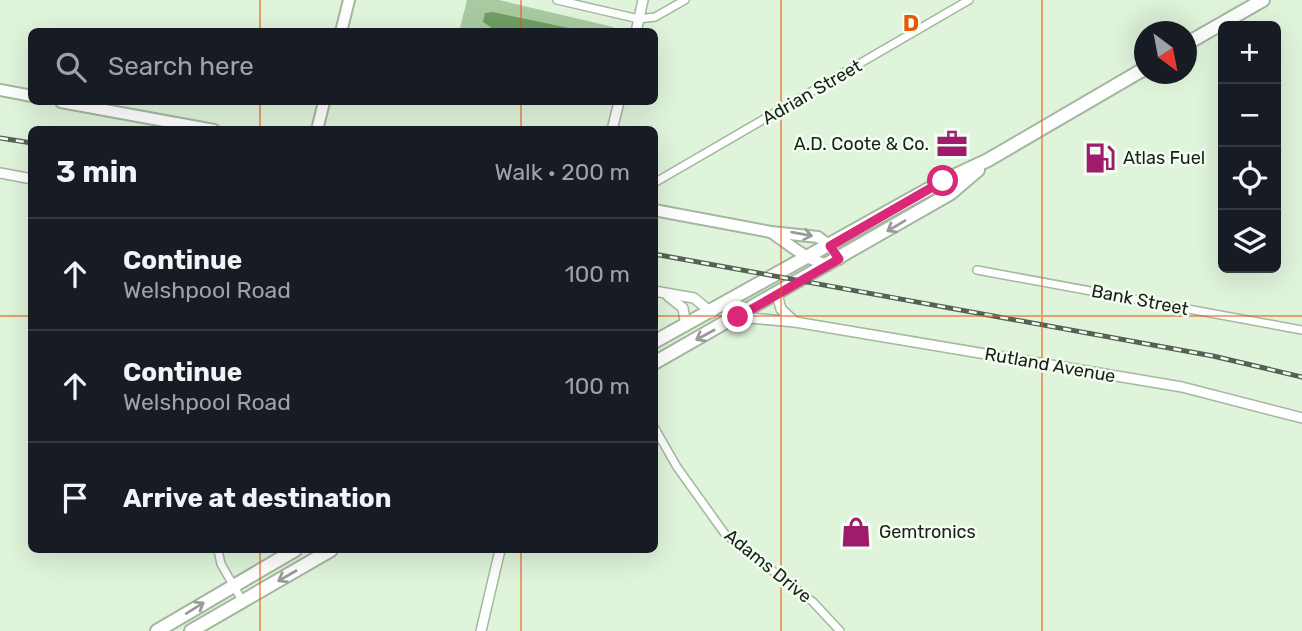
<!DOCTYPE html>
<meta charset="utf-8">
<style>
body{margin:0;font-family:Rubik,sans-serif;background:#242831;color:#f1f3f6}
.controls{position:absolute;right:21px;top:21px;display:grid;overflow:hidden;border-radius:10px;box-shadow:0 7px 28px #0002}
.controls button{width:63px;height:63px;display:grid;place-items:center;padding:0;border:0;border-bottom:2px solid #363941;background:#171b24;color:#f1f3f6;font:35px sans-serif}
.compass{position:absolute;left:1134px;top:21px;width:63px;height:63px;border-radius:50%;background:#171b24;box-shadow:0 7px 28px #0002;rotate:148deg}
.stop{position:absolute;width:21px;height:21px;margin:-16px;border:5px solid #db2777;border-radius:50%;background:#fff}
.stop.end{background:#db2777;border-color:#fff;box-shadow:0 2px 7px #0008}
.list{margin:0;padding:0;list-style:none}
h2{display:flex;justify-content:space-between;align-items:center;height:91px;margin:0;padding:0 28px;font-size:30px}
h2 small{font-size:23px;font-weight:400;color:#9ea1a6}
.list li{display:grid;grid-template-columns:46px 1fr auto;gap:21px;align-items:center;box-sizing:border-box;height:112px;padding:0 28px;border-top:2px solid #363941}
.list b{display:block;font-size:26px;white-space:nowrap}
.list p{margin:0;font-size:23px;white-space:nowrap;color:#9ea1a6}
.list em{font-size:23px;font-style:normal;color:#9ea1a6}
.icon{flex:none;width:38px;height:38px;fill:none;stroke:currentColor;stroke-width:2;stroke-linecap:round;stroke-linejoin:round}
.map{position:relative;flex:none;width:1302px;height:631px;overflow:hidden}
.search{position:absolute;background:#171b24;box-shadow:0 7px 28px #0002;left:28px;top:28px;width:630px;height:77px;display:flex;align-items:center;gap:18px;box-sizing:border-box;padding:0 24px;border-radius:10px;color:#9ea1a6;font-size:26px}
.panel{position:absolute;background:#171b24;box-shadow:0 7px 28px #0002;left:28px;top:126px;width:630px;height:427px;border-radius:10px}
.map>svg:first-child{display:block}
.green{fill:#a9caa1}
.water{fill:#6f9d64}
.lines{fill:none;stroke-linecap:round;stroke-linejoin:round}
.minor-casing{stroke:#a4b7a0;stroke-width:10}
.tertiary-casing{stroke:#a4b7a0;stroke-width:12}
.secondary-casing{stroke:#a4b7a0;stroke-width:14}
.primary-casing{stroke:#a4b7a0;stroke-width:16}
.minor{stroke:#fff;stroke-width:7}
.tertiary{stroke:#fff;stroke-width:9}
.secondary{stroke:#fff;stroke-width:10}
.primary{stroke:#fff;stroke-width:12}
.rail-casing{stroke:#566153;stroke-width:5}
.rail{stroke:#f2feef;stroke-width:2.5;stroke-dasharray:8;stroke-linecap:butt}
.oneway{stroke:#989b97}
.route{stroke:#db2777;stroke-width:9}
.grid{fill:none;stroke:#e8590c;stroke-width:2;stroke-opacity:0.55}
.labels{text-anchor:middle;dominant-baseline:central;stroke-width:5;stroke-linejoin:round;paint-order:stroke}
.street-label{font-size:18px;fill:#192017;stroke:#f2feef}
.poi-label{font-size:18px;fill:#192017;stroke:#f2feef;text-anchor:start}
.grid-label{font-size:23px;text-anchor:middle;font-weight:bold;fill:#e8590c;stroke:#f2feef;stroke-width:5;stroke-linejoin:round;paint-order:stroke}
</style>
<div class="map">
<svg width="1302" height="631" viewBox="0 0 1302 631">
<rect width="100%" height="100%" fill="#dff4db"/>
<polygon class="green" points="467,0 499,0 613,27 616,31 459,32"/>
<polygon class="water" points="492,12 583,31 491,31 492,28 483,22 485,13"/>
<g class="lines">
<g class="minor-casing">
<g id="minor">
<polyline points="557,0 639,19 655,17 685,0"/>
<polyline points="654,183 969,0"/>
<polyline points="977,270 1302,330"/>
<polyline points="654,427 677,467 725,534 813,602 840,631"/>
<polyline points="218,550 221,564 243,602"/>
</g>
</g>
<g class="tertiary-casing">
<g id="tertiary">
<polyline points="636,32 643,0"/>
<polyline points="612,130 619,102"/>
<polyline points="0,173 32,179"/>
<polyline points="654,291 694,298 712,313"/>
<polyline points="777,294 781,309 795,322"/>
<polyline points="668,296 683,308 686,326"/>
<polyline points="738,317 795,322 1182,387 1302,418"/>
<polyline points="481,631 500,550"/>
</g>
</g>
<g class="secondary-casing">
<g id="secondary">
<polyline points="341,32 349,0"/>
<polyline points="0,90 32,96"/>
<polyline points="61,102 214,130"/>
<polyline points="317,130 324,102"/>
<polyline points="654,210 771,232 818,237 830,246 839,259"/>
<path d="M771 232C790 245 805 259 828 265"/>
</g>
</g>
<g class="primary-casing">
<g id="primary">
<polyline points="1186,44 1263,0"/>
<polyline points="654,342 943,181 988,160 1144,69"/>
<polyline points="654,363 951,193 978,170"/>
<polyline points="157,631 295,550"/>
<polyline points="191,631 331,550"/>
</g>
</g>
<use href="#minor" class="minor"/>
<use href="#tertiary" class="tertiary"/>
<use href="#secondary" class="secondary"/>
<use href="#primary" class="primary"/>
<g class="rail-casing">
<g id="rail">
<polyline points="0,138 32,143"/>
<polyline points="654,254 1213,356 1302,377"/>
</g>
</g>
<use href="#rail" class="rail"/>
</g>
<defs><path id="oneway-shaft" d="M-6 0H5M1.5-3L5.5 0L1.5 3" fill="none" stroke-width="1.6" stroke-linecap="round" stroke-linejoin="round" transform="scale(1.75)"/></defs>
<g class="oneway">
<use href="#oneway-shaft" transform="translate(896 226) rotate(149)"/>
<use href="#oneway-shaft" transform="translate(802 234) rotate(10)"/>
<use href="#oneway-shaft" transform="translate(705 335) rotate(151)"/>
<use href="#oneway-shaft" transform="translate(287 576) rotate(150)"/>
<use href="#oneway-shaft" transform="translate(195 608) rotate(-32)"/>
</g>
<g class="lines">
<polyline class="route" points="738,317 839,259 830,246 943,181"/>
</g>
<path class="grid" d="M260 0V32M521 0V32M781 0V631M1042 0V631M260 102V130M521 102V130M0 316H32M654 316H1302M260 550V631M521 550V631"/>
<defs>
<g id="office-bare" transform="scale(2.415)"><path d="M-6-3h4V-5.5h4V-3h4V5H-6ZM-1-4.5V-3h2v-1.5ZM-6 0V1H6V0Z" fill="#9f1b6b" stroke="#f2feef" stroke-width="2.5" paint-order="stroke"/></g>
<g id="fuel-bare" transform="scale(2.415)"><path d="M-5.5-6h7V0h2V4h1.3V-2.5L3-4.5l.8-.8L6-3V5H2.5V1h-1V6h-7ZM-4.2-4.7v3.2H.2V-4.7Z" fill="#9f1b6b" stroke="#f2feef" stroke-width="2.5" paint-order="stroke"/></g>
<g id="shop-bare" transform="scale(2.415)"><path d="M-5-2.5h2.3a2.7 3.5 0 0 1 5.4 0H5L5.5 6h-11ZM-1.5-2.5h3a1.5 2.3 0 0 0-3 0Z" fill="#9f1b6b" stroke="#f2feef" stroke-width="2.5" paint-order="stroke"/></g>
</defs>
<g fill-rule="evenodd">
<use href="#office-bare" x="952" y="144"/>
<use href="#fuel-bare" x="1100" y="158"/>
<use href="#shop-bare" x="856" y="532"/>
</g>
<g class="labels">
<g class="street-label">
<text transform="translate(812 92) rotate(-30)">Adrian Street</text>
<text transform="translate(1140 300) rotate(11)">Bank Street</text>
<text transform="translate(1050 365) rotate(10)">Rutland Avenue</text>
<text transform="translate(768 566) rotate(39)">Adams Drive</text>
</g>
<g class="poi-label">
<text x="929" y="144" text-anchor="end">A.D. Coote &amp; Co.</text>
<text x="1123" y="158">Atlas Fuel</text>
<text x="879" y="532">Gemtronics</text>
</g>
</g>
<g class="grid-label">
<text x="911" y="31">D</text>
</g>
</svg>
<div class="controls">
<button>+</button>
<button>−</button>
<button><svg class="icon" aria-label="locate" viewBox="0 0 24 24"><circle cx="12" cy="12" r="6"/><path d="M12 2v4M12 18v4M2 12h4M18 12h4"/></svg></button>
<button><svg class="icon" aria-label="layers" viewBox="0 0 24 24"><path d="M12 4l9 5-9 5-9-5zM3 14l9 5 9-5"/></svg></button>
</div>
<svg class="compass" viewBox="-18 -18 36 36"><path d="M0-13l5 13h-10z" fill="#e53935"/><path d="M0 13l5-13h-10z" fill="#9ea1a6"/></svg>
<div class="stop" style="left:943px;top:181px"></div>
<div class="stop end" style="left:738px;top:317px"></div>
<div class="search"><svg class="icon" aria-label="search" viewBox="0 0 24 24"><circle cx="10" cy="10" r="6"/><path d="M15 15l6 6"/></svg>Search here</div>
<section class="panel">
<h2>3 min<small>Walk · 200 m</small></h2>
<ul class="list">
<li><svg class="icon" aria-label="ahead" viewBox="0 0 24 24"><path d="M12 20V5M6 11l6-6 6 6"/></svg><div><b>Continue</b><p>Welshpool Road</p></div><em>100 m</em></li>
<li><svg class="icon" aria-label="ahead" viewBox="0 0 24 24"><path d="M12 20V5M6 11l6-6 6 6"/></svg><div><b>Continue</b><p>Welshpool Road</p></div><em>100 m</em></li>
<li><svg class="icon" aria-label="arrive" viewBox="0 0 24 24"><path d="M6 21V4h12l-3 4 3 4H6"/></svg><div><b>Arrive at destination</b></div></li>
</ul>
</section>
</div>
